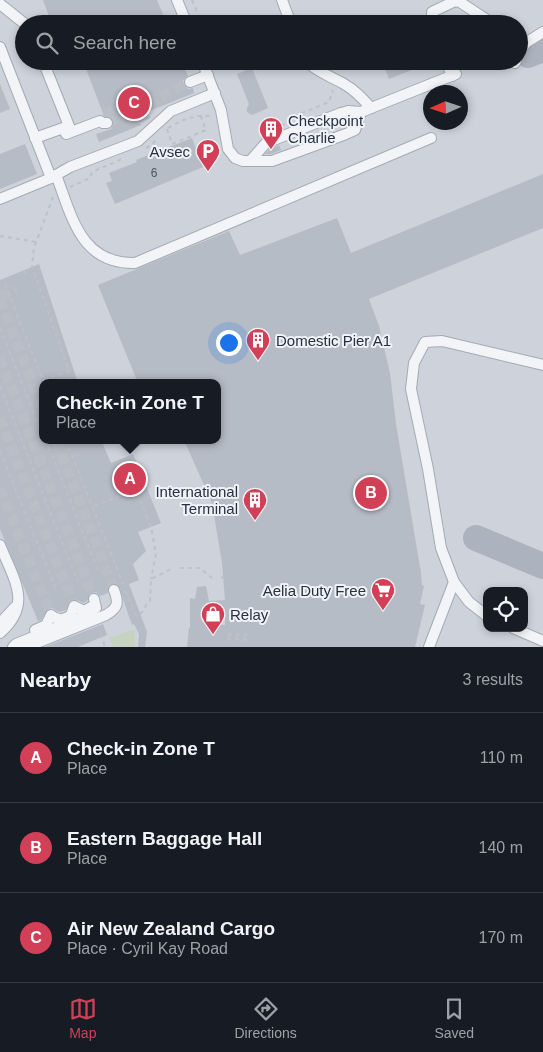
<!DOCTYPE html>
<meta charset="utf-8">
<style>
body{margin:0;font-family:Helvetica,sans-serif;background:#20242c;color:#f1f3f6}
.controls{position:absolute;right:15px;bottom:15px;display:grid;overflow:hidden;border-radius:10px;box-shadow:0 2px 8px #0003}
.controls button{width:45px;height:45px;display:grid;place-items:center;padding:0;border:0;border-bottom:1px solid #363941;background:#171b24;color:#f1f3f6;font:25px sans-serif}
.compass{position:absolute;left:423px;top:85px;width:45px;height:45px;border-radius:50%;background:#171b24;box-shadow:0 2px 8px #0003;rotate:267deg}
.you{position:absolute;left:228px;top:342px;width:18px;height:18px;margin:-12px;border:4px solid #fff;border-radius:50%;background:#1a73e8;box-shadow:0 0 0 8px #1a73e833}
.badge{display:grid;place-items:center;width:32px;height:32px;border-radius:50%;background:#d24057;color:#fff;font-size:16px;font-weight:700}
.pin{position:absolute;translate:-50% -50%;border:2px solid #fff;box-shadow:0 1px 5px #0006}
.popup{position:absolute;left:39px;top:379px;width:182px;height:65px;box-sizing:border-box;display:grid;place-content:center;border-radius:10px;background:#171b24;filter:drop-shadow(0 1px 4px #0005);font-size:16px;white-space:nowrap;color:#9ea1a6}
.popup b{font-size:19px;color:#f1f3f6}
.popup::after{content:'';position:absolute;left:50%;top:100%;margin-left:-10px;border:10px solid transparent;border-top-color:#171b24}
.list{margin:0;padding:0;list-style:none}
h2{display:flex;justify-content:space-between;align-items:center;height:65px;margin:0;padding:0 20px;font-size:21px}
h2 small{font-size:16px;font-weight:400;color:#9ea1a6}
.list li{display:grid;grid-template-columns:32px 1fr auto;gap:15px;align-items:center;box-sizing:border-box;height:90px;padding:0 20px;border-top:1px solid #363941}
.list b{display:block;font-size:19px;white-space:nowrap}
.list p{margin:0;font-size:16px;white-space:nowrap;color:#9ea1a6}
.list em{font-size:16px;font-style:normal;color:#9ea1a6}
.icon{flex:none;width:28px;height:28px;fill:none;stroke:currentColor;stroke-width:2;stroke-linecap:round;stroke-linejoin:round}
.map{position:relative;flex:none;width:543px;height:647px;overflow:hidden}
.search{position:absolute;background:#171b24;box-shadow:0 2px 8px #0003;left:15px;right:15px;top:15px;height:55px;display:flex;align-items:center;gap:12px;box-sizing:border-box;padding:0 18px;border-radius:28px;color:#9ea1a6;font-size:19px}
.sheet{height:335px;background:#171b24}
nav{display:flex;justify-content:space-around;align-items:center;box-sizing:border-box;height:70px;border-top:1px solid #363941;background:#171b24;font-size:14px;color:#9ea1a6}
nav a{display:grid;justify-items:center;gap:2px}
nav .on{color:#d24057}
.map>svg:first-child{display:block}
.built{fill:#cdd2db;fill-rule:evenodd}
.green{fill:#c5d3c0}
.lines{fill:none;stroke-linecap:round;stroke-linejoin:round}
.taxiway{stroke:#acb2be;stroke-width:26}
.building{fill:#b6bcc6;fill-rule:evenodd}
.minor-tunnel{stroke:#babfc7;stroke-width:10;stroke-dasharray:10 5;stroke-linecap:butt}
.minor-casing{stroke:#a4aab3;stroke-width:12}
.path{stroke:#bdc1c8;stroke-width:2;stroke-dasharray:4 4;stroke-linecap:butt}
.minor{stroke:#f2f4f7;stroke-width:10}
.labels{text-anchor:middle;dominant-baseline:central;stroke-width:4;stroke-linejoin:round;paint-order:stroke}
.number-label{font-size:12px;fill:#4b5462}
.poi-label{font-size:15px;fill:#273141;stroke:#eff2f6;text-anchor:start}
</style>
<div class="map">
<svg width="543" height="647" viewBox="0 0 543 647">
<rect width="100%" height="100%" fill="#dfe3e9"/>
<path class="built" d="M0 0H543V647H0ZM24 24H519V61H24ZM430 92H460V122H430ZM42 383H218V440H42ZM487 591H524V628H487Z"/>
<polygon class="green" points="133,630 135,634 135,647 113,647 109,638"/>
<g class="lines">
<g class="taxiway">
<polyline points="528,55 543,49"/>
<polyline points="476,538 543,566"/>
</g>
</g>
<g class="building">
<polygon points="43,0 157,0 167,24 52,24"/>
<polygon points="83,61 182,61 188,76 183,80 184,85 188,89 193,88 194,93 147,112 150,118 140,123 141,125 99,142 96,134 111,129 114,123 111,117 104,116"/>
<polygon points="382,61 432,61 432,62 389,79"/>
<polygon points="252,68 268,108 252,115 247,112 247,108 249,104 237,74"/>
<polygon points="0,84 10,109 0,113"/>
<polygon points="192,138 203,167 115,204 106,183 112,181 109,173 137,162 136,160"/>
<polygon points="25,144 37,174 0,189 0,154"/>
<polygon points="279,145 281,150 271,154 265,154 270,149"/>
<path d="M543 174V228L369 299 379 326 390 373 396 424 421 573 422 585 424 586 420 604 425 605 415 647H187L189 628H190V598L195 599 197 587 206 586 209 601 225 600 222 563 212 503 184 440H218V383H138L98 285 229 231 240 255 337 218 351 253ZM225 609V625L209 624V610Z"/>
<polygon points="39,264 78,383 42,383 42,440 101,440 111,463 133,454 161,523 138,532 146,551 133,564 139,580 129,584 147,632 145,647 138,647 139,634 134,624 132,625 124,602 120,588 116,583 109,585 108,593 100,596 96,592 90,594 87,601 83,603 77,600 70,600 66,610 59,612 52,608 48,609 41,620 38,621 0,529 0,280"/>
<polygon points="103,624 107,635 97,639 78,647 45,647"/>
</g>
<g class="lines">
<g class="minor-tunnel">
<polyline points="103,113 145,98"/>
<polyline points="107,123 190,82"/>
<polyline points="0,294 6,295 16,290"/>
<polyline points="0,300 42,407"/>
<polyline points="0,358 94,599"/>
<polyline points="0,418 74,606"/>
<polyline points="56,440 114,590"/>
<polyline points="0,488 51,615"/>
</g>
<g class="minor-casing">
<g id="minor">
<polyline points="177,0 187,24"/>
<polyline points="282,0 291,24"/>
<polyline points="0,4 25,24"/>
<polyline points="432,24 432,12 455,1 460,2 493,24"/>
<polyline points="0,47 51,178"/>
<polyline points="519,51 527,42 543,32"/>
<polyline points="202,61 221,110 228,149 235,158 243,161 272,161 346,134 355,130 361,112"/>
<path d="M306 61C317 72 330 76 344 84 355 90 363 99 371 108"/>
<polyline points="446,61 452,76"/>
<polyline points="515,63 516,61"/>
<polyline points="190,82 208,75"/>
<polyline points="69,126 66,134 100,121 103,123 107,123"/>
<polyline points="35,138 69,126 43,61"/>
<polyline points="251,160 266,143 341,113 348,111 361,112 456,74"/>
<path d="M56 175C72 216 80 264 135 263L431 138"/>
<polyline points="0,199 51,178 70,167 138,141 171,111 215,93"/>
<path d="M0 545C14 580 33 604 0 633"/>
<polyline points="487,616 469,602 454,582 441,548 428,469 411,389 414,363 425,342 442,341 543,365"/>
<polyline points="0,623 15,607"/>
<polyline points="513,628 543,641"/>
<path d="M35 630 46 625 51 615C58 621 64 620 71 615L74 606 84 611 91 607"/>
<polyline points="13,647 16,644 87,615 96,608 94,599"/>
<path d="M27 647 106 615C118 608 119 603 114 590"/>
<polyline points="429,647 454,582"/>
</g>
</g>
<g class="path">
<polyline points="192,0 202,24"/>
<polyline points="217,61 219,66"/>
<polyline points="281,126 295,116 329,102 333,90"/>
<path d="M168 128C182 120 195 114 210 116"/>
<polyline points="167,129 172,144 206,130 200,114"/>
<polyline points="146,148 152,145 157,138"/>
<polyline points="70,187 90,178 92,172 122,159"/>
<polyline points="0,236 36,242"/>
<polyline points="24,270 25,274"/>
<polyline points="5,284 44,383"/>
<polyline points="0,328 42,433"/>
<polyline points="43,381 69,371 32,266 34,248 53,197"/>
<polyline points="0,386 78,582"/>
<polyline points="46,440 99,573"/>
<polyline points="66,440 123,584"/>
<polyline points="0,451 57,592"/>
<polyline points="94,506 136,490 151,527 156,554 151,579"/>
<polyline points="180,568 200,568 212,578 215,578"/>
<polyline points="221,578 224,577"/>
<polyline points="125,591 137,618"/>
<path d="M140 614C145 610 145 604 150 601L151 579 171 569"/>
<polyline points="101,634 105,647"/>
<polyline points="228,634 251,635"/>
<polyline points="227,636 251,638"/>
<polyline points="227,639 251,640"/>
</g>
<use href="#minor" class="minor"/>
</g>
<defs>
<g id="building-pin" transform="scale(1.25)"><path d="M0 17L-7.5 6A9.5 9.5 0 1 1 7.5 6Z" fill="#d24057" stroke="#eff2f6"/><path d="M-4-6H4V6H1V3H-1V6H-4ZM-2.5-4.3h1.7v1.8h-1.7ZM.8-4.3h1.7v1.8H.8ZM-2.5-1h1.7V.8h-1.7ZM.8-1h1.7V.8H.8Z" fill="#fff"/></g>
<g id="parking-pin" transform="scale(1.25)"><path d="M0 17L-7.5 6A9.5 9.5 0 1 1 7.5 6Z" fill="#d24057" stroke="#eff2f6"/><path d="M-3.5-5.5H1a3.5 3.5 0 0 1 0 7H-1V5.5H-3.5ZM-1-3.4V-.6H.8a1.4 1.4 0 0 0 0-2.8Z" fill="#fff"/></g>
<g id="supermarket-pin" transform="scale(1.25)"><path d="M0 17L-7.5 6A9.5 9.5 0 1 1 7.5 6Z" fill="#d24057" stroke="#eff2f6"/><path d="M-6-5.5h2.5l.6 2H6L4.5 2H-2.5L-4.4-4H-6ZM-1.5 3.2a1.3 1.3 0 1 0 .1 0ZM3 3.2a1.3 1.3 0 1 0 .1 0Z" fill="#fff"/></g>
<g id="shop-pin" transform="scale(1.25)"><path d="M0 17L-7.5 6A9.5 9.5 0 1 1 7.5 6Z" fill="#d24057" stroke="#eff2f6"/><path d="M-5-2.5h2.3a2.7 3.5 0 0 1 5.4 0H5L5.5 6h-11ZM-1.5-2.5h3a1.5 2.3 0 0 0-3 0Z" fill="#fff"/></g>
</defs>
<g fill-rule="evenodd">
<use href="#building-pin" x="271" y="129"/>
<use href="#parking-pin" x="208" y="151"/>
<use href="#building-pin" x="258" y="340"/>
<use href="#building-pin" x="255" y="500"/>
<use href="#supermarket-pin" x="383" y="590"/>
<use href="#shop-pin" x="213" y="614"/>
</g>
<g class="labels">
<g class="number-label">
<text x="154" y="173">6</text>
</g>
<g class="poi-label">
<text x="288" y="120">Checkpoint<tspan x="288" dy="17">Charlie</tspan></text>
<text x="190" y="151" text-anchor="end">Avsec</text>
<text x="276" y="340">Domestic Pier A1</text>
<text x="238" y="491" text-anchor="end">International<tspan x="238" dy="17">Terminal</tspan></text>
<text x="366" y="590" text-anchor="end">Aelia Duty Free</text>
<text x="230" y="614">Relay</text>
</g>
</g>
</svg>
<div class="controls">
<button><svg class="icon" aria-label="locate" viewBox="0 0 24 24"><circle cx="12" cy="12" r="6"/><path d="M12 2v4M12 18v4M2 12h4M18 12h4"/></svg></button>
</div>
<svg class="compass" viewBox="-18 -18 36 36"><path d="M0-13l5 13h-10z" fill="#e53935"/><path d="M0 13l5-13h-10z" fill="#9ea1a6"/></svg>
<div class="you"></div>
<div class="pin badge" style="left:130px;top:479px">A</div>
<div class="popup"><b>Check-in Zone T</b>Place</div>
<div class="pin badge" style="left:371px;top:493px">B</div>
<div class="pin badge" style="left:134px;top:103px">C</div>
<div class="search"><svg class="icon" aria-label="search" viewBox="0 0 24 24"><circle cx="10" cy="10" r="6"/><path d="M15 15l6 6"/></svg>Search here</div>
</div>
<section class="sheet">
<h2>Nearby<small>3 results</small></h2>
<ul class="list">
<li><span class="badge">A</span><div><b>Check-in Zone T</b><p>Place</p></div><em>110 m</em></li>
<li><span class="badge">B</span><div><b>Eastern Baggage Hall</b><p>Place</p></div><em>140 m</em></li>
<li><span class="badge">C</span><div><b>Air New Zealand Cargo</b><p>Place · Cyril Kay Road</p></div><em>170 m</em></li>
</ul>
</section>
<nav>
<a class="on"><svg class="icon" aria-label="map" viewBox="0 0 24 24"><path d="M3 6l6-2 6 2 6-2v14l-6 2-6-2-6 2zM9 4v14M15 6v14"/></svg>Map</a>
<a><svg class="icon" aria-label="directions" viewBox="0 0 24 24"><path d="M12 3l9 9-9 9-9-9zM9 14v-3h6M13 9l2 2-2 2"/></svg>Directions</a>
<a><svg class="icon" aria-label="saved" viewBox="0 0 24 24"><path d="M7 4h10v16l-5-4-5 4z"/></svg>Saved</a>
</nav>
